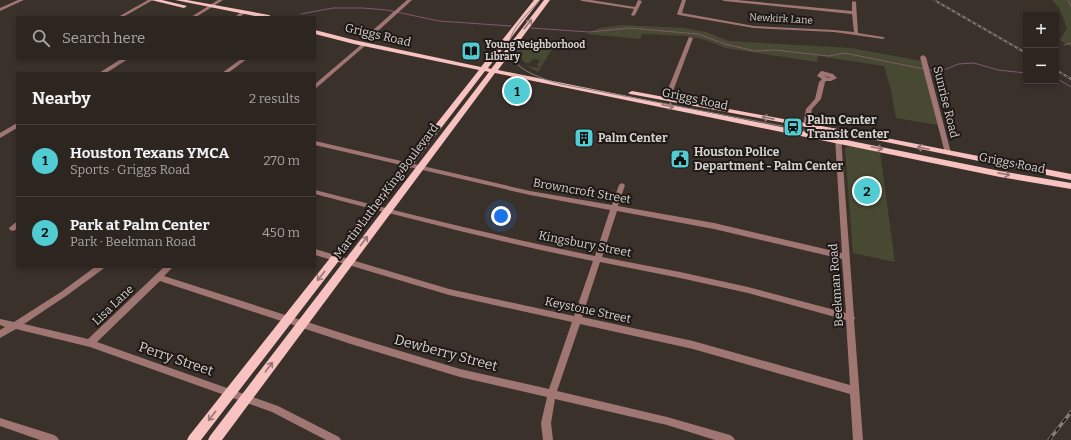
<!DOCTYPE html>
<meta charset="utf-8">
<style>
body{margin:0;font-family:Bitter,serif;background:#38312d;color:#f1f3f6}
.controls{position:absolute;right:12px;top:12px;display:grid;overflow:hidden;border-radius:0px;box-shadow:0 2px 6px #0003}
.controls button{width:36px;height:36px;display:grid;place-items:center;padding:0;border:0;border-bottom:1px solid #48423e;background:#2c2520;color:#f1f3f6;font:20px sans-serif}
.you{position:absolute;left:501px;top:216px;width:14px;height:14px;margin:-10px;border:3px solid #fff;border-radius:50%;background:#1a73e8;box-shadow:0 0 0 6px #1a73e833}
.badge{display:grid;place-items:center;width:26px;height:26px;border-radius:50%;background:#51ccd2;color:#111;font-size:13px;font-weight:700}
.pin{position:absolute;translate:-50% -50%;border:2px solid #fff;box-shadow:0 1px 4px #0006}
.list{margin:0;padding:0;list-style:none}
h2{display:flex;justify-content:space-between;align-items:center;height:52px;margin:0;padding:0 16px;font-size:17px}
h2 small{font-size:13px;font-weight:400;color:#a6a5a5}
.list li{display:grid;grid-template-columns:26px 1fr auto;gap:12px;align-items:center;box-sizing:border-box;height:72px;padding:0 16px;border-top:1px solid #48423e}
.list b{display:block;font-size:15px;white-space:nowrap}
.list p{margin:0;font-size:13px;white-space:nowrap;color:#a6a5a5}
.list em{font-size:13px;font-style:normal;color:#a6a5a5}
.icon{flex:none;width:22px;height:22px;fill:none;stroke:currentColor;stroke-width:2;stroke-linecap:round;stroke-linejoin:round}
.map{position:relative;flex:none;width:1071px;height:440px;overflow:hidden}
.search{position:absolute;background:#2c2520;box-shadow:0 2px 6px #0003;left:16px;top:16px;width:300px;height:44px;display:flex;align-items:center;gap:10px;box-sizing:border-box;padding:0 14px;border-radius:0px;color:#a6a5a5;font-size:15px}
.panel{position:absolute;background:#2c2520;box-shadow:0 2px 6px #0003;left:16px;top:72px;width:300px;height:196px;border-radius:0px}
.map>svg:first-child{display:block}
.green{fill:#484933}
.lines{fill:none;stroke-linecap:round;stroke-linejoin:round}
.stream{stroke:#82596a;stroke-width:1}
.minor{fill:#a07673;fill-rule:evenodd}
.major{fill:#f7c2bf;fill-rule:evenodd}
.tram{stroke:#847d78;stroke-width:1}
.rail-far1-casing{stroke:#847d78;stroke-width:2}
.rail-casing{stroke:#847d78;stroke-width:3.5}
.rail-far1{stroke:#1e1917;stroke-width:1;stroke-dasharray:3;stroke-linecap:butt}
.rail{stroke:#1e1917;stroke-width:2;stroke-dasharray:5.5;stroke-linecap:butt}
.oneway{stroke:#957673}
.labels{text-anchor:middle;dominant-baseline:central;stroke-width:4;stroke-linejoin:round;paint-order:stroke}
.far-street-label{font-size:10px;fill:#d7d1cd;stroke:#1e1917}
.far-poi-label{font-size:10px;font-weight:bold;fill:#d7d1cd;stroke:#1e1917;text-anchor:start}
.street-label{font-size:12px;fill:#d7d1cd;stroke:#1e1917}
.poi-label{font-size:12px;font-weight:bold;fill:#d7d1cd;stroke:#1e1917;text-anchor:start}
.near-street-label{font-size:14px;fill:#d7d1cd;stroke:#1e1917}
</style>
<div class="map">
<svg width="1071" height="440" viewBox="0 0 1071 440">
<rect width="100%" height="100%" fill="#3a312b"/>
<g class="green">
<polygon points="1052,0 1071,0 1071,47 1060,40 1067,28 1059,8"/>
<polygon points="622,25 684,28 706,32 729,41 851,48 922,61 938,125 896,118 891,90 884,66 818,56 817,62 725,48 706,40 686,36 642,34 640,39 587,34 600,28"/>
<polygon points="518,43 552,49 538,72 527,66 538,68 539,66 537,66 540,60 533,59 529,63 525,63 515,48"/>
<polygon points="851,146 880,152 895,262 853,253 845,148"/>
</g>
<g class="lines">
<g class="stream">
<polyline points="1068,0 1071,6"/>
<polyline points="301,14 333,8 362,8 387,10 439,21 511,26"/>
<polyline points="531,28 589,32 630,28 698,34 725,44 755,51 775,50 829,56 844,53 924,69"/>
<polyline points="1064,45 1071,43"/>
<polyline points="928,70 942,71 958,64 974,63 998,70 1026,73"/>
<polyline points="1056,78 1071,87"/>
</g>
<g class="minor">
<polygon points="18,0 24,0 0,11 0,8"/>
<polygon points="148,0 153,0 123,17 118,17"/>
<polygon points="218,0 223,0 196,17 191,17"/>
<polygon points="407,0 412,0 367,41 363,41 363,39"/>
<polygon points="580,0 591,0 635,7 638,0 642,1 635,15 633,16 631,15 634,9 582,1"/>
<polygon points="682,0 686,0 682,13 754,26 834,30 854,32 852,14 724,1 722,0 737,0 852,11 852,2 854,1 856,2 858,33 883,37 885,38 883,39 834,32 754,28 679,15 677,14"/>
<polygon points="242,11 246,12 240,17 235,17"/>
<polygon points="689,37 693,38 670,99 669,100 665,100 664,99"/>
<polygon points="362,44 366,45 315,89 315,84"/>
<polygon points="923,55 926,57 951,153 950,154 948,155 945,153 920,57"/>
<polygon points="121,59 128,59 106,73 99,73"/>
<polygon points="241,59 247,59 228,73 222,73"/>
<path d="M822 71 833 74 837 78 831 81H826L825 82 821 99 812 109 809 125 808 126H804L803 125 806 109 815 99 819 82 822 79 817 76 820 72ZM823 75 831 78H829Z"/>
<polygon points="17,123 17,128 0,138 0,133"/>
<path d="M834 128 836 129 841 137 854 316 855 318 854 320 863 440H853L850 394 693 349 580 324 557 391 667 417 730 435 733 437 735 440H715L667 425 555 399 551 423 553 440H543L541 423 547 397 460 377 354 345 160 281 97 342 278 406 339 437 341 440H326L272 412 90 347 16 329 0 338V330L5 327 0 325V319L14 322 61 292 95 267H104L103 269 66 296 24 324 88 339 164 267H173L164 276 354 337 460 369 549 389 572 322 449 295 315 255V249L449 289 574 316 593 261C499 242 407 218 315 194V190C408 214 500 237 595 256L610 210 530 195 315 145V141L530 191 612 205 619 185 622 183 625 185 618 206 714 223 842 253 835 137 831 130ZM617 211 714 229 842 259 846 313 748 287 680 272 602 257ZM600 262 680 278 748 293 846 320 850 385 693 341 582 317Z"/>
<polygon points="17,222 17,229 13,231 10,230 9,228 15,223"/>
<polygon points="0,418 54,435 57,437 59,440 40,440 0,426"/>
</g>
<g class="major">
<polygon points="151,0 162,0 187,6 184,8"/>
<polygon points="175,0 187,0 269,15 272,17 260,17"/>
<polygon points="534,0 540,0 488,68 491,69 544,0 550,0 498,70 1000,171 1071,183 1071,189 1000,177 495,73 222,440 208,440 210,436 489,72 485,71 201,440 187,440 189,436 479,70 354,44 315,34 315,30 354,40 481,67"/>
<polygon points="632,91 881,137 1071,174 1071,180 881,141 630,94 628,93"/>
</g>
<path class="tram" d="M540 0C530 12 514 25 510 40 502 67 542 79 561 84L814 132"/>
<g class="rail-far1-casing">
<g id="rail-far1">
<polyline points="934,0 1026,53"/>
<polyline points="1056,70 1071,79"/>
</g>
</g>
<g class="rail-casing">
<polyline id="rail" points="1049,440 1071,412"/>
</g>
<use href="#rail-far1" class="rail-far1"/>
<use href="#rail" class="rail"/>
</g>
<defs><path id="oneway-shaft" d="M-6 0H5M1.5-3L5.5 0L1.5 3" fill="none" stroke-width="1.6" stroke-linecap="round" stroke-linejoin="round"/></defs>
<g class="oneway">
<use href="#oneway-shaft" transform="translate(528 24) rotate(-51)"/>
<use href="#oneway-shaft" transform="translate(668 106) rotate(12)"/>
<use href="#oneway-shaft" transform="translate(768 118) rotate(-169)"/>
<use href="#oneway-shaft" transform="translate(877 148) rotate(12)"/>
<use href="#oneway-shaft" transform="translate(923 148) rotate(-168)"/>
<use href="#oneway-shaft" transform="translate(1004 174) rotate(11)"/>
<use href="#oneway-shaft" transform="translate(364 241) rotate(-53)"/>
<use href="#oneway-shaft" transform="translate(321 276) rotate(128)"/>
<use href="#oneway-shaft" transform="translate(269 367) rotate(-53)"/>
<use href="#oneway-shaft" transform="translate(212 416) rotate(128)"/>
</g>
<defs>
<g id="library-square" transform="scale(1)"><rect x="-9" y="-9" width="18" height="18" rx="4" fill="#51ccd2" stroke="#1e1917"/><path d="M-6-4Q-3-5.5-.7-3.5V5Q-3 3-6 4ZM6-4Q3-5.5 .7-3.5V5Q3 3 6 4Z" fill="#111"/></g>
<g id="station-square" transform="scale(1)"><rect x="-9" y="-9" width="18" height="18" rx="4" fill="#51ccd2" stroke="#1e1917"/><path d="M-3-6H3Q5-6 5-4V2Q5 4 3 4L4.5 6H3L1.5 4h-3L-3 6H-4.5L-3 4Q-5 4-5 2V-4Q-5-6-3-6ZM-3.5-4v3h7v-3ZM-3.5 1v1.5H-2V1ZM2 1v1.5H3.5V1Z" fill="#111"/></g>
<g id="building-square" transform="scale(1)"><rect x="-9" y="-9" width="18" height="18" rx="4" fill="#51ccd2" stroke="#1e1917"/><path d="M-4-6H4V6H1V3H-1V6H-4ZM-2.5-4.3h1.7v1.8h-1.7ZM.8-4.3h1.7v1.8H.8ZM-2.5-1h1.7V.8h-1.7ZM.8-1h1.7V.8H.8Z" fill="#111"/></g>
<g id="civic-square" transform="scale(1)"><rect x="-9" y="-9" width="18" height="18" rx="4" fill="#51ccd2" stroke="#1e1917"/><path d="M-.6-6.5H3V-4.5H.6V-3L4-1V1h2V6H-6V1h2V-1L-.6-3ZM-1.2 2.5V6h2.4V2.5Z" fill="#111"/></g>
</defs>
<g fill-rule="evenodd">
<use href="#library-square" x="471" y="51"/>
<use href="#station-square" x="793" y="127"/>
<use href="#building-square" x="584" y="138"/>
<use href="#civic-square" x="680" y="159"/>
</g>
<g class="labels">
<g class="far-street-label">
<text transform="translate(781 19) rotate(3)">Newkirk Lane</text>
</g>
<g class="far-poi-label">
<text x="485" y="45">Young Neighborhood<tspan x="485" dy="12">Library</tspan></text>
</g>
<g class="street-label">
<text transform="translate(378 35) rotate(13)">Griggs Road</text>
<text transform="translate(695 99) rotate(12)">Griggs Road</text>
<text transform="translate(946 102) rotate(76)">Sunrise Road</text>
<text transform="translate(1012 163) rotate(11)">Griggs Road</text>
<text transform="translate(386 191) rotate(-53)">Martin Luther King Boulevard</text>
<text transform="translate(582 191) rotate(10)">Browncroft Street</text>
<text transform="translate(585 244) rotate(11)">Kingsbury Street</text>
<text transform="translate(836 285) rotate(-94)">Beekman Road</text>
<text transform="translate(113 305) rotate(-44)">Lisa Lane</text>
<text transform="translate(588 310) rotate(12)">Keystone Street</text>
</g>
<g class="poi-label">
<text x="807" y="120">Palm Center<tspan x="807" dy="14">Transit Center</tspan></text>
<text x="598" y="138">Palm Center</text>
<text x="694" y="152">Houston Police<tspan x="694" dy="14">Department - Palm Center</tspan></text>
</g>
<g class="near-street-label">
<text transform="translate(446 353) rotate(15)">Dewberry Street</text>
<text transform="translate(176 359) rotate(19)">Perry Street</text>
</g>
</g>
</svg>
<div class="controls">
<button>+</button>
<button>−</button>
</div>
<div class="you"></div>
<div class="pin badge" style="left:517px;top:91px">1</div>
<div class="pin badge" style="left:867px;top:191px">2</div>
<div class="search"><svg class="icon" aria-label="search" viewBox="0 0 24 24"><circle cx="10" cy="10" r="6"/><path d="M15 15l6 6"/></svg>Search here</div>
<section class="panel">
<h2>Nearby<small>2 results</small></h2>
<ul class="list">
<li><span class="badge">1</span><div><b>Houston Texans YMCA</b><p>Sports · Griggs Road</p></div><em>270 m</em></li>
<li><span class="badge">2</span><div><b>Park at Palm Center</b><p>Park · Beekman Road</p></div><em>450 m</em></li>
</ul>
</section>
</div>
